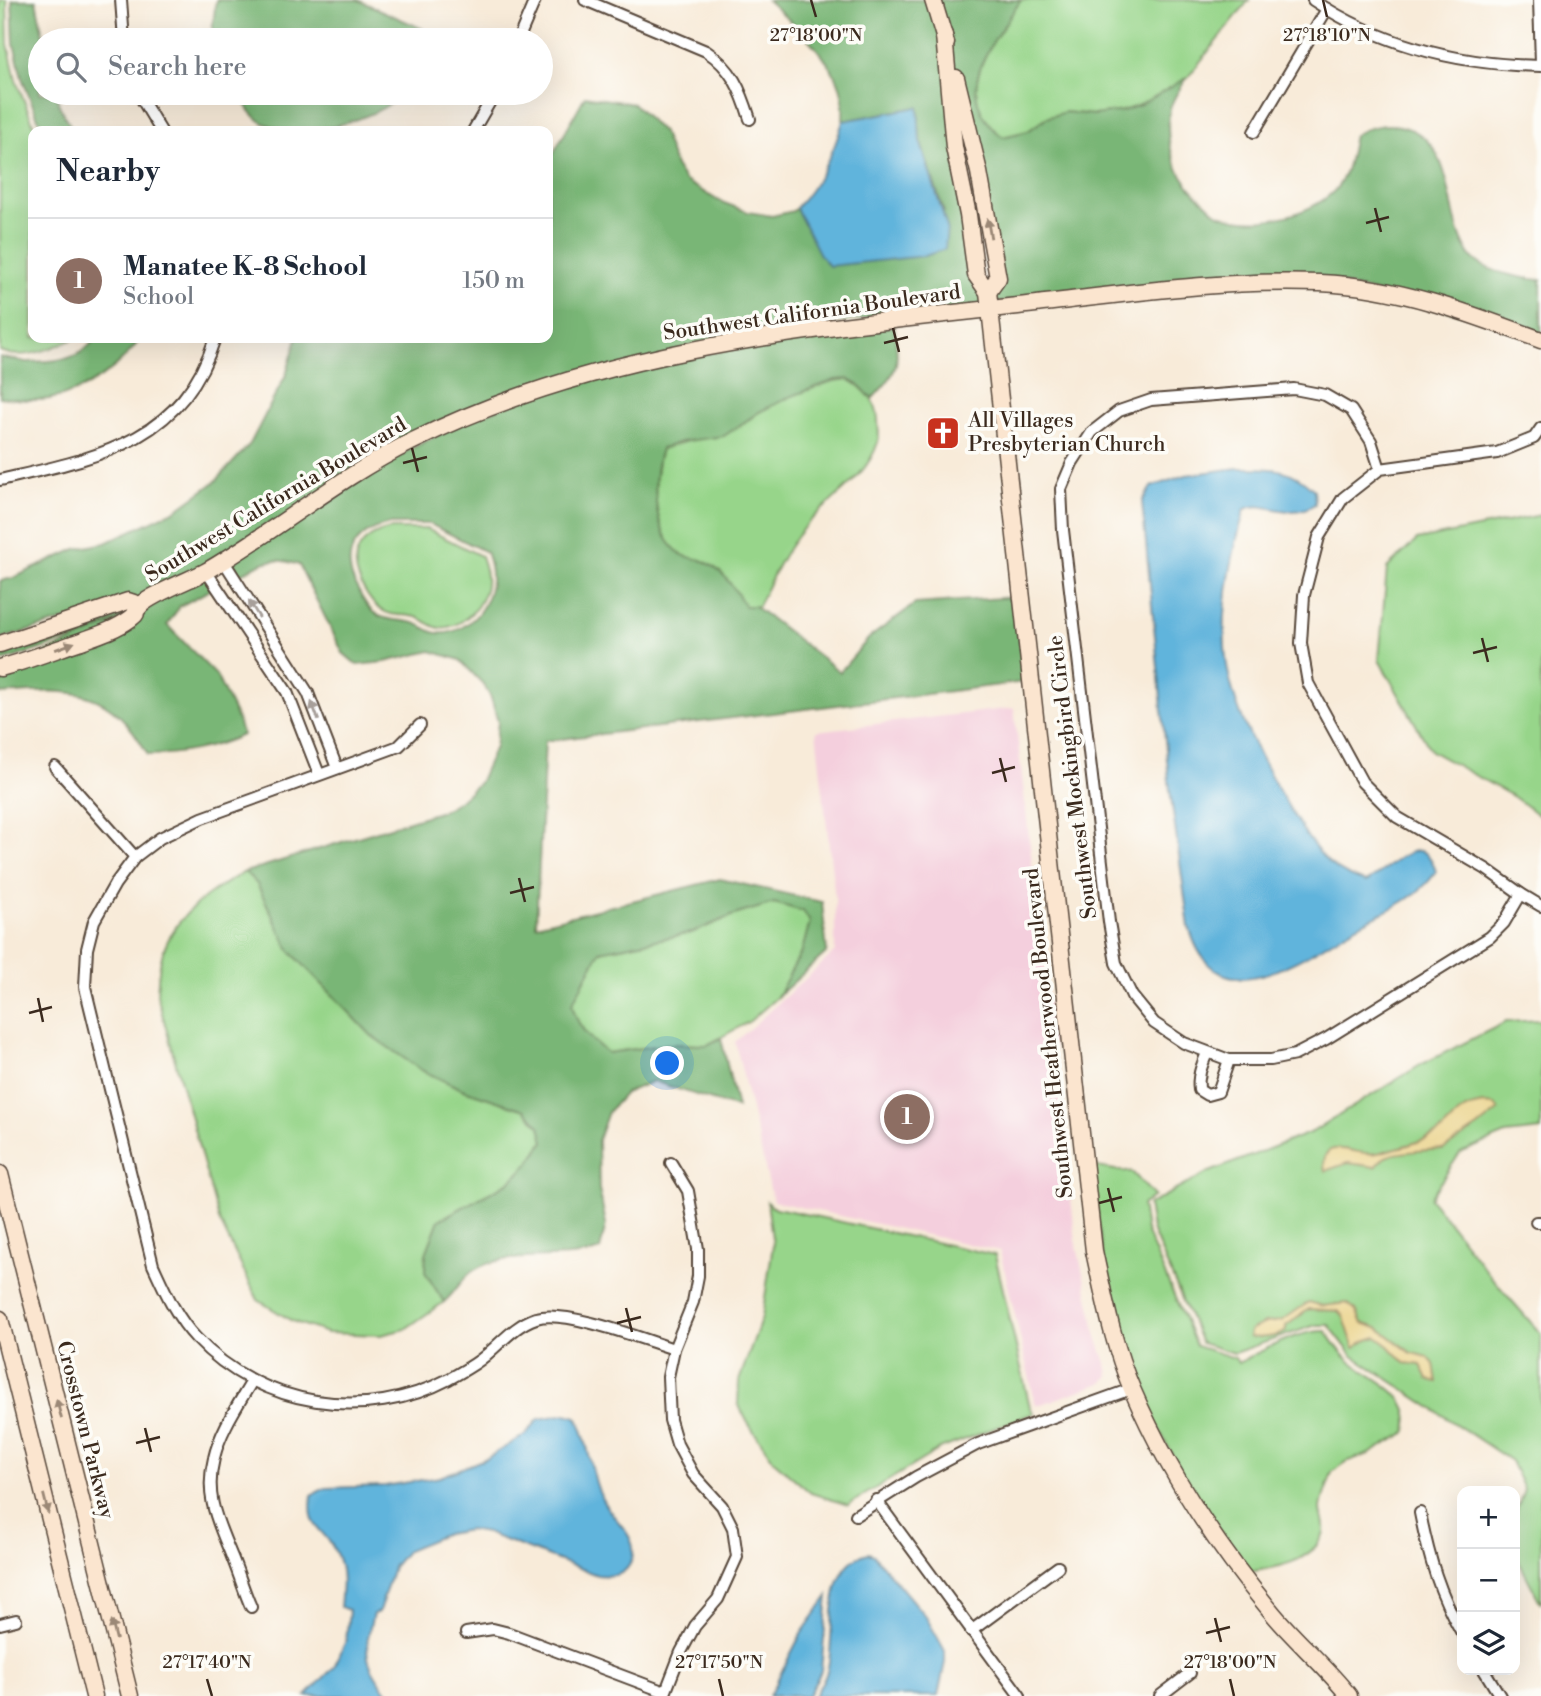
<!DOCTYPE html>
<meta charset="utf-8">
<style>
body{margin:0;font-family:"Libre Bodoni",serif;background:#f6f6f7;color:#1f2937}
.controls{position:absolute;right:21px;bottom:21px;display:grid;overflow:hidden;border-radius:14px;box-shadow:0 7px 28px #0002}
.controls button{width:63px;height:63px;display:grid;place-items:center;padding:0;border:0;border-bottom:2px solid #e0e1e3;background:#fff;color:#1f2937;font:35px sans-serif}
.you{position:absolute;left:668px;top:1064px;width:24px;height:24px;margin:-18px;border:5px solid #fff;border-radius:50%;background:#1a73e8;box-shadow:0 0 0 10px #1a73e833}
.badge{display:grid;place-items:center;width:46px;height:46px;border-radius:50%;background:#1a73e8;color:#fff;font-size:23px;font-weight:700}
.pin{position:absolute;translate:-50% -50%;border:4px solid #fff;box-shadow:0 2px 7px #0006}
.list{margin:0;padding:0;list-style:none}
h2{display:flex;justify-content:space-between;align-items:center;height:91px;margin:0;padding:0 28px;font-size:30px}
h2 small{font-size:23px;font-weight:400;color:#747a83}
.list li{display:grid;grid-template-columns:46px 1fr auto;gap:21px;align-items:center;box-sizing:border-box;height:126px;padding:0 28px;border-top:2px solid #e0e1e3}
.list b{display:block;font-size:26px;white-space:nowrap}
.list p{margin:0;font-size:23px;white-space:nowrap;color:#747a83}
.list em{font-size:23px;font-style:normal;color:#747a83}
.icon{flex:none;width:38px;height:38px;fill:none;stroke:currentColor;stroke-width:2;stroke-linecap:round;stroke-linejoin:round}
.map{position:relative;flex:none;width:1541px;height:1696px;overflow:hidden}
.search{position:absolute;background:#fff;box-shadow:0 7px 28px #0002;left:28px;top:28px;width:525px;height:77px;display:flex;align-items:center;gap:18px;box-sizing:border-box;padding:0 24px;border-radius:38px;color:#747a83;font-size:26px}
.panel{position:absolute;background:#fff;box-shadow:0 7px 28px #0002;left:28px;top:126px;width:525px;height:217px;border-radius:14px}
.map>svg:first-child{display:block}
.built{fill:#f4cfdd}
.green{fill:#97d58a;stroke:#698054;stroke-width:2}
.forest{fill:#79b676;stroke:#5a704a;stroke-width:2;fill-rule:evenodd}
.sand{fill:#eeda9e;stroke:#94825e;stroke-width:2}
.water{fill:#61b4dc;stroke:#4e6f7d;stroke-width:2}
.lines{fill:none;stroke-linecap:round;stroke-linejoin:round}
.street-casing{stroke:#57473a;stroke-width:14}
.secondary-casing{stroke:#57473a;stroke-width:19}
.street{stroke:#fff;stroke-width:10}
.secondary{stroke:#fbe5cf;stroke-width:16}
.oneway{fill:#9b8876}
.oneway2{fill:#a79f9a}
.ticks{fill:none;stroke:#3b2a1e;stroke-width:2.5}
.labels{text-anchor:middle;dominant-baseline:central;stroke-width:7;stroke-linejoin:round;paint-order:stroke}
.street-label{font-size:21px;fill:#3b2a1e;stroke:#fdfcf7}
.poi-label{font-size:21px;fill:#3b2a1e;stroke:#fdfcf7;text-anchor:start}
.ticks-label{font-size:18px;text-anchor:middle;fill:#3b2a1e;stroke:#fdfcf7;stroke-width:7;stroke-linejoin:round;paint-order:stroke}
</style>
<div class="map">
<svg width="1541" height="1696" viewBox="0 0 1541 1696">
<rect width="100%" height="100%" fill="#fdfcf7"/>
<filter id="ink" filterUnits="userSpaceOnUse"><feTurbulence type="fractalNoise" baseFrequency=".0143" numOctaves="2"/><feDisplacementMap in="SourceGraphic" scale="14" xChannelSelector="R" yChannelSelector="G"/><feConvolveMatrix kernelMatrix="1 2 1 2 8 2 1 2 1" color-interpolation-filters="sRGB"/></filter>
<filter id="wash" filterUnits="userSpaceOnUse"><feTurbulence type="fractalNoise" baseFrequency=".00686" numOctaves="4" result="noise"/><feDisplacementMap in="SourceGraphic" scale="28" xChannelSelector="R" yChannelSelector="G"/><feGaussianBlur stdDeviation="1.57" result="paint"/><feColorMatrix in="noise" values="0 0 0 0 0 0 0 0 0 0 0 0 0 0 0 0 0 1.4 0 .05"/><feComposite in="paint" operator="in"/></filter>
<g filter="url(#wash)">
<rect width="100%" height="100%" fill="#f8ebd9"/>
<polygon class="built" points="1014,708 1076,1242 1097,1337 1108,1369 1109,1376 1104,1382 1036,1406 1000,1251 773,1201 735,1042 835,952 835,898 816,731"/>
<g class="green">
<path d="M0 0H6L7 3 8 44 16 80 36 131H33V338H76C54 347 23 362 0 351Z"/>
<path d="M1021 0H1249L1188 77 1171 89 1140 105 1123 111 1094 115 1065 112 1046 118 1028 131 1002 137C947 92 992 44 1021 0Z"/>
<path d="M848 379C864 388 877 400 878 420 878 427 880 435 878 442 866 481 825 501 801 531 782 554 771 580 758 606L745 607C733 594 718 571 704 562 698 558 689 559 683 555 651 539 652 477 661 449L740 426 759 412 787 398 821 383Z"/>
<polygon points="1541,515 1541,817 1514,797 1431,751 1379,660 1387,568 1417,540"/>
<path d="M391 529H427L481 556C485 568 489 581 484 593 478 611 460 628 440 628 431 627 424 619 416 617 403 614 391 617 380 609 373 605 367 595 363 588 347 558 358 536 391 529Z"/>
<path d="M245 872 257 884 276 923 324 985 372 1036 421 1070 464 1090 525 1110 540 1126 544 1141 529 1163 510 1182 439 1220 426 1254 425 1272 444 1302 405 1329 381 1335 327 1333 292 1321 258 1300 219 1220 157 995C158 982 158 968 162 956 173 916 211 890 245 872Z"/>
<path d="M774 903 804 911 810 922 802 951 786 982 777 997 750 1021 707 1045 669 1044 607 1053C589 1039 577 1026 572 1004L600 951 691 933 734 915Z"/>
<polygon points="1541,1020 1541,1130 1506,1134 1460,1153 1430,1198 1492,1278 1541,1334 1541,1604 1515,1554 1515,1515 1524,1489 1511,1461 1352,1355 1329,1325 1316,1325 1234,1353 1201,1343 1152,1230 1148,1205 1207,1173 1312,1132 1422,1064 1506,1022"/>
<path d="M1091 1166 1133 1173 1154 1196 1142 1205 1146 1231 1196 1346 1235 1358 1238 1363C1262 1351 1298 1330 1326 1331 1333 1341 1340 1353 1350 1361 1374 1381 1415 1392 1407 1432L1369 1454 1348 1461 1332 1472C1329 1483 1322 1497 1321 1508 1321 1518 1327 1525 1323 1535 1311 1563 1274 1568 1248 1572L1191 1492 1137 1386 1118 1329 1104 1267Z"/>
<polygon points="767,1202 772,1207 995,1255 1030,1407 1034,1413 940,1449 848,1505 811,1493 775,1462 748,1423 738,1404 739,1381 762,1317 773,1245"/>
</g>
<g class="forest">
<polygon points="12,0 36,0 44,40 40,40 40,93 56,93 59,105 73,131 43,131 22,78 14,44"/>
<polygon points="216,0 358,0 423,29 426,40 211,40"/>
<path d="M767 0H1021C992 44 947 93 1003 137L1028 131 1046 118 1065 112 1094 115 1123 111 1140 105 1188 77C1180 88 1170 102 1169 115 1164 150 1180 182 1207 204 1210 207 1215 212 1219 214 1252 229 1311 216 1335 190 1348 175 1350 154 1354 135 1367 127 1385 123 1400 126 1460 139 1442 220 1471 256 1483 272 1522 278 1541 280V334L1318 278 1292 274 995 303 969 137 958 140 983 305 820 324 480 404 203 566 140 599 0 639V581L13 578 76 549 105 543 176 510 216 481 250 444 286 375 297 338H548V163L585 96 634 104 663 133 675 166 684 180 719 201 748 212 772 216 793 211 796 208 812 239 944 212 920 141 918 107 843 121C843 112 844 102 842 94 835 60 792 22 767 0Z"/>
<path d="M237 93H402C385 115 320 134 292 131 284 131 273 127 266 124 255 120 244 103 237 93Z"/>
<path d="M894 326C899 367 900 369 872 399L859 385 848 379 835 380 787 398 759 412 724 436 680 442 661 449C651 478 652 534 681 554 687 558 695 558 701 560 724 569 733 587 745 606H754L840 672 869 638 915 604 1016 597 1025 682 545 741 536 925 720 879 822 902 827 952 777 997 802 951 810 922 803 911 774 903 734 915 691 933 600 951 572 1004C577 1027 589 1039 608 1053L669 1044 707 1045 721 1038 737 1108 653 1081 625 1093 608 1112 598 1140 599 1189 606 1224 600 1250C562 1264 504 1249 473 1271 462 1278 455 1293 444 1302L425 1272 426 1254 439 1220 510 1182 529 1163 544 1142 540 1126 525 1110 464 1090 421 1070 372 1036 290 951 257 884 245 872 442 811 460 800 479 783 495 747 498 722 491 698 484 685 460 660 431 651 385 662 357 665 343 653 299 565C271 556 264 561 239 575L231 561C312 508 394 451 484 414 614 361 756 345 894 326ZM390 524H430L486 552C494 573 493 589 482 608 474 622 455 635 438 633 429 632 422 625 414 623 400 619 385 622 373 612 366 606 362 598 358 590 339 557 354 532 390 524Z"/>
<path d="M95 338H141C121 367 85 393 49 399 34 402 15 399 0 397V357C9 361 17 358 25 362 50 361 81 363 95 338Z"/>
<path d="M204 578 212 589 180 606 167 625 216 675 239 723 242 735C214 748 178 755 148 755 109 684 72 689 0 694V673L145 609Z"/>
<path d="M128 607 132 608C122 626 24 654 0 662V650Z"/>
</g>
<g class="sand">
<path d="M1484 1104 1495 1105 1499 1110 1478 1127 1443 1150C1438 1148 1394 1153 1388 1156 1382 1158 1379 1162 1375 1167L1348 1163 1325 1171C1318 1131 1358 1158 1377 1153 1396 1148 1417 1144 1435 1135 1456 1123 1453 1108 1484 1104Z"/>
<path d="M1309 1302 1323 1306 1347 1303 1356 1310 1362 1323 1380 1329 1410 1352 1428 1357 1434 1364 1437 1382 1428 1380 1421 1365 1405 1363 1389 1346 1377 1337 1365 1341 1354 1348 1343 1315 1338 1311 1309 1309 1286 1326V1331C1278 1337 1259 1339 1249 1337L1250 1331 1254 1328 1265 1323 1281 1321Z"/>
</g>
<g class="water">
<path d="M918 107 920 141 947 227 945 249 925 256 829 266 820 255 796 208C818 184 834 152 843 121Z"/>
<path d="M1238 468C1269 468 1290 466 1314 490L1315 504C1286 522 1268 499 1245 509 1232 553 1222 600 1225 647 1228 701 1256 750 1282 796 1296 819 1309 843 1328 862 1337 870 1354 879 1366 882 1389 871 1423 824 1436 872 1416 901 1383 911 1353 928 1301 959 1216 1023 1189 927L1170 791 1142 502 1151 487 1186 475Z"/>
<path d="M566 1414 577 1417C590 1444 590 1474 602 1499 610 1518 644 1538 630 1564 622 1578 611 1576 597 1575L486 1533 469 1530 446 1534 407 1550 393 1567 379 1612 373 1614C363 1656 364 1661 390 1696H306L334 1667 346 1641 349 1610 340 1607C342 1588 344 1570 336 1553 324 1526 307 1532 312 1495L325 1488 385 1486 440 1477 487 1458 525 1435 539 1419Z"/>
<path d="M868 1553 874 1555 926 1617 945 1651V1662L938 1696H814C818 1688 825 1680 827 1671 837 1637 821 1565 868 1553Z"/>
<polygon points="828,1596 821,1671 809,1694 807,1696 769,1696 801,1634"/>
</g>
</g>
<g filter="url(#ink)">
<g class="lines">
<g class="street-casing">
<g id="street">
<polyline points="121,0 124,40"/>
<path d="M585 0 706 51C732 68 741 90 750 119"/>
<path d="M1313 0C1382 46 1459 65 1541 66"/>
<polyline points="1539,0 1541,63"/>
<polyline points="518,40 535,0"/>
<polyline points="138,93 161,131"/>
<polyline points="473,131 495,93"/>
<polyline points="1254,132 1327,9"/>
<polyline points="1541,428 1534,438 1497,453 1380,469 1343,498 1319,537 1304,595 1301,643 1308,683 1362,782 1397,817 1486,869 1521,894 1541,906"/>
<polyline points="1380,469 1371,441 1351,410 1325,395 1294,389 1151,400 1119,411 1092,432 1072,463 1061,489 1063,530 1109,922 1116,963 1132,996 1154,1023 1184,1043 1229,1060 1271,1060 1295,1055 1326,1039 1490,937 1504,923 1521,894"/>
<path d="M0 480C94 458 182 444 215 338"/>
<polyline points="223,560 308,693 337,768"/>
<polyline points="206,571 287,692 319,774"/>
<path d="M420 725 399 746 202 818 160 838 135 857 115 884 94 921 87 949 85 987 153 1265C165 1291 176 1317 196 1338 261 1407 366 1423 449 1379 461 1372 475 1365 485 1356 501 1343 515 1325 536 1318 566 1309 642 1339 674 1349"/>
<polyline points="55,767 135,857"/>
<path d="M1207 1053C1202 1065 1197 1076 1199 1090L1207 1095 1218 1092 1229 1060"/>
<polyline points="1536,1222 1541,1222"/>
<polyline points="876,1500 1020,1696"/>
<path d="M1420 1513C1429 1558 1439 1593 1462 1633"/>
<polyline points="856,1515 916,1477 978,1444 1131,1389"/>
<path d="M251 1607C244 1591 239 1574 232 1557 218 1522 204 1497 214 1458 220 1431 238 1405 252 1381"/>
<polyline points="0,1624 16,1620"/>
<polyline points="971,1631 1058,1567"/>
<polyline points="466,1633 493,1629 509,1633 665,1692"/>
<polyline points="1484,1670 1500,1696"/>
<polyline points="664,1696 681,1652 695,1626 718,1599 737,1557 733,1528 722,1506 693,1474 677,1444 670,1420 668,1377 674,1349 693,1302 698,1276 698,1249 688,1191 671,1163"/>
<polyline points="1160,1696 1190,1673"/>
</g>
</g>
<g class="secondary-casing">
<g id="secondary">
<polyline points="933,0 946,43"/>
<path d="M944 35 954 147 968 215 976 275 988 292 990 309 1094 1251C1104 1297 1113 1345 1132 1389 1166 1468 1215 1544 1270 1610 1294 1640 1325 1665 1349 1696"/>
<polyline points="956,78 979,172 998,278 988,292"/>
<polyline points="0,644 128,601 140,605"/>
<path d="M0 668C26 661 52 651 78 642 95 636 115 630 130 619 142 610 130 617 140 606 150 595 189 580 205 572 276 531 339 477 413 441 602 347 811 329 1018 306 1118 295 1219 279 1320 283 1397 286 1469 313 1541 340"/>
<polyline points="0,1174 130,1696"/>
<polyline points="0,1319 94,1696"/>
</g>
</g>
<use href="#street" class="street"/>
<use href="#secondary" class="secondary"/>
</g>
<defs><path id="oneway-solid" d="M-6-.8H1V-3.2L6.5 0L1 3.2V.8H-6Z" transform="scale(1.75)"/></defs>
<g class="oneway">
<use href="#oneway-solid" transform="translate(989 228) rotate(-100)"/>
<use href="#oneway-solid" transform="translate(65 646) rotate(-20)"/>
<use href="#oneway-solid" transform="translate(59 1409) rotate(-104)"/>
<use href="#oneway-solid" transform="translate(46 1504) rotate(76)"/>
<use href="#oneway-solid" transform="translate(114 1630) rotate(-104)"/>
</g>
<g class="oneway2">
<use href="#oneway-solid" transform="translate(254 609) rotate(-122)"/>
<use href="#oneway-solid" transform="translate(315 711) rotate(-111)"/>
</g>
</g>
<path class="ticks" d="M811 0 816 17M1323 0 1327 17M1375 208 1381 232M1366 223 1389 217M893 328 899 352M884 343 908 337M412 448 418 472M403 463 427 457M1482 638 1488 662M1473 653 1497 647M1000 758 1006 782M992 773 1015 767M519 878 525 902M510 893 534 887M38 998 43 1022M29 1013 52 1007M1108 1188 1114 1212M1099 1203 1122 1197M626 1308 632 1332M617 1323 641 1317M145 1428 151 1452M136 1443 160 1437M1215 1618 1221 1642M1206 1633 1230 1627M207 1679 212 1696M719 1679 723 1696M1230 1679 1234 1696"/>
<defs>
<g id="church-square" transform="scale(1.75)"><rect x="-9" y="-9" width="18" height="18" rx="4" fill="#c8321e" stroke="#fdfcf7"/><path d="M-1.2-6h2.4v3.5h3.3v2.4h-3.3V6h-2.4V-.1h-3.3v-2.4h3.3Z" fill="#fff"/></g>
</defs>
<g fill-rule="evenodd">
<use href="#church-square" x="943" y="433"/>
</g>
<g class="labels">
<g class="street-label">
<text transform="translate(812 313) rotate(-8)">Southwest California Boulevard</text>
<text transform="translate(276 500) rotate(-31)">Southwest California Boulevard</text>
<text transform="translate(1073 777) rotate(-97)">Southwest Mockingbird Circle</text>
<text transform="translate(1049 1033) rotate(-96)">Southwest Heatherwood Boulevard</text>
<text transform="translate(85 1430) rotate(76)">Crosstown Parkway</text>
</g>
<g class="poi-label">
<text x="968" y="421">All Villages<tspan x="968" dy="24">Presbyterian Church</tspan></text>
</g>
</g>
<g class="ticks-label">
<text x="816" y="41">27°18'00"N</text>
<text x="1327" y="41">27°18'10"N</text>
<text x="207" y="1668">27°17'40"N</text>
<text x="719" y="1668">27°17'50"N</text>
<text x="1230" y="1668">27°18'00"N</text>
</g>
</svg>
<div class="controls">
<button>+</button>
<button>−</button>
<button><svg class="icon" aria-label="layers" viewBox="0 0 24 24"><path d="M12 4l9 5-9 5-9-5zM3 14l9 5 9-5"/></svg></button>
</div>
<div class="you"></div>
<div class="pin badge" style="left:907px;top:1117px;background:#8d6e63">1</div>
<div class="search"><svg class="icon" aria-label="search" viewBox="0 0 24 24"><circle cx="10" cy="10" r="6"/><path d="M15 15l6 6"/></svg>Search here</div>
<section class="panel">
<h2>Nearby<small></small></h2>
<ul class="list">
<li><span class="badge" style="background:#8d6e63">1</span><div><b>Manatee K-8 School</b><p>School</p></div><em>150 m</em></li>
</ul>
</section>
</div>
